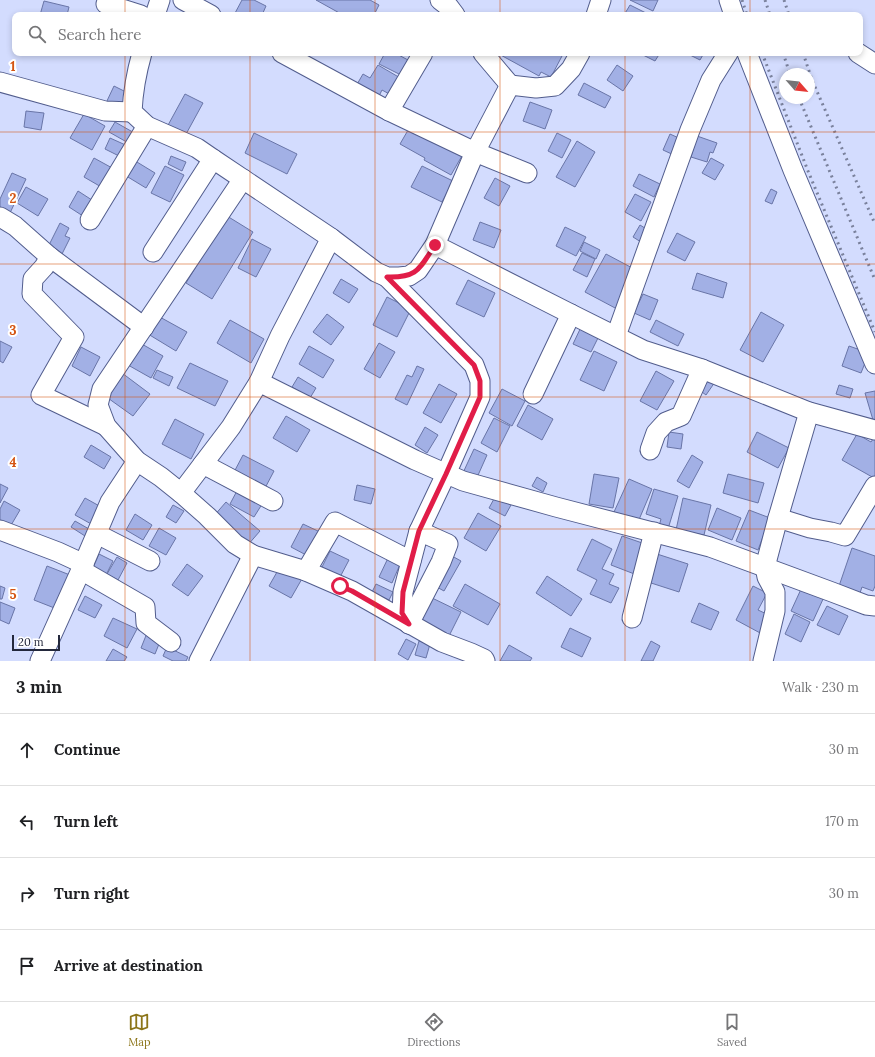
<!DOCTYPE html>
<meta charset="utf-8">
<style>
body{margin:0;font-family:Lora,serif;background:#f2f2f2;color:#202124}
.compass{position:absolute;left:779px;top:68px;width:36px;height:36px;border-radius:50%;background:#fff;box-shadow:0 2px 6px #0003;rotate:118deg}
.scale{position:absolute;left:12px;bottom:10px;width:48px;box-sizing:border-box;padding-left:4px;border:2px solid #23283c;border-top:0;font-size:11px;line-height:14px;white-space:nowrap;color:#23283c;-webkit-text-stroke:3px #fff;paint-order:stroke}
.stop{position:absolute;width:12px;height:12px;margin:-9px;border:3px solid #e11d48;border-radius:50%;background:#fff}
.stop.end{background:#e11d48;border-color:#fff;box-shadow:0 1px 4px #0008}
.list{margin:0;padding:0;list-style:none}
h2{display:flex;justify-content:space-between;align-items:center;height:52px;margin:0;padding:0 16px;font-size:17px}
h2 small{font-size:13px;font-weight:400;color:#757577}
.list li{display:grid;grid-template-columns:26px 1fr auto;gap:12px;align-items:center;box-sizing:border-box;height:72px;padding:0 16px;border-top:1px solid #e0e0e0}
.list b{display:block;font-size:15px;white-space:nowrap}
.list em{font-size:13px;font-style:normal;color:#757577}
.icon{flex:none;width:22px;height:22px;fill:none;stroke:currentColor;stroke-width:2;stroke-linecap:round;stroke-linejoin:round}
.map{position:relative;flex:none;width:875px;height:661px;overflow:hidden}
.search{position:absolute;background:#fff;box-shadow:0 2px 6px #0003;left:12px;right:12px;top:12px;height:44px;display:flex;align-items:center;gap:10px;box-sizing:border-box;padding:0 14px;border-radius:8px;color:#757577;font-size:15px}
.sheet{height:340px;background:#fff}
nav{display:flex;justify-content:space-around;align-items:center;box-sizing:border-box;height:56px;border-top:1px solid #e0e0e0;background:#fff;font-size:11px;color:#757577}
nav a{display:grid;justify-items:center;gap:2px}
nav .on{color:#8c7519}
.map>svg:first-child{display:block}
.building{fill:#a2b0e5;stroke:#6975a7}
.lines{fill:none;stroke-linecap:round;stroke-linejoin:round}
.minor-casing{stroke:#525d8d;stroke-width:21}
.minor{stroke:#fff;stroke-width:19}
.rail{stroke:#7a819c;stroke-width:3;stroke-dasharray:2 4;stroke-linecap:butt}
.route{stroke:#e11d48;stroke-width:5}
.grid{fill:none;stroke:#d45411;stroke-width:1;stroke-opacity:0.55}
.grid-label{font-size:13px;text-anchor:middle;font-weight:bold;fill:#d45411;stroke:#fff;stroke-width:4;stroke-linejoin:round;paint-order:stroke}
</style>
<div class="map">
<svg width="875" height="661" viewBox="0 0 875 661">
<rect width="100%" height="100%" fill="#d3dcfe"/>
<g class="building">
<polygon points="242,0 254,0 266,6 262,15 234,15"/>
<polygon points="316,0 370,0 379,5 374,15 343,15"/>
<polygon points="630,0 658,0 653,11"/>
<polygon points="44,1 69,7 67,15 40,15"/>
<polygon points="630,5 650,15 624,15"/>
<polygon points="385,53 395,53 408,60 401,75 379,64"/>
<polygon points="497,53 557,53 562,56 551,77 541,72 539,76"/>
<polygon points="644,53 660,53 655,61 643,55"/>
<polygon points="691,53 704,53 700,60 690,55"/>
<polygon points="378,65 402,79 393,96 382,90 378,98 356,86 363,74 370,78"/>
<polygon points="617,65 633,76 623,91 607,80"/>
<polygon points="584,83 611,97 605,108 578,95"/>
<polygon points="114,86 128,93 121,110 106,103"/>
<polygon points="185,94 203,103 185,136 167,127"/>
<polygon points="530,102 552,110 545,129 523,121"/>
<polygon points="26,111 44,113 41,130 24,127"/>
<polygon points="84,114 105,126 92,150 70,138"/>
<polygon points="115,122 138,135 132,145 109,132"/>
<polygon points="411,125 463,154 451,175 424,160 425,158 400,144"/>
<polygon points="254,133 297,154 287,174 245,153"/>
<polygon points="557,133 571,140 562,158 548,151"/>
<polygon points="670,134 683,140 676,156 663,150"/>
<polygon points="697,136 717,143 713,153 710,152 707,162 691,157"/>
<polygon points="110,138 130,147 125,159 105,149"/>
<polygon points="577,141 595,152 575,187 556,177"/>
<polygon points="171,156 186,162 182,171 168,164"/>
<polygon points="94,158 114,169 103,188 84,177"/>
<polygon points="711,158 724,165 715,180 702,173"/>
<polygon points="132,159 155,173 146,188 123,174"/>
<polygon points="165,166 184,175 170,202 151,193"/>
<polygon points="422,166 453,181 442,202 411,187"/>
<polygon points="12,173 26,179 10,213 0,209 0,199"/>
<polygon points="639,174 660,184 654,197 633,186"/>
<polygon points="495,178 510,186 499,206 484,198"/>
<polygon points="26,187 48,199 38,216 17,203"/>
<polygon points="771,189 777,192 772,204 765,201"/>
<polygon points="78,191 95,202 86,218 69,207"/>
<polygon points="635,194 651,202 641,221 625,212"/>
<polygon points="227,216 253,232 212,299 186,283"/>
<polygon points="480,222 501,230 494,248 473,240"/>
<polygon points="60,223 69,228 65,236 70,238 61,256 47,249"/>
<polygon points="640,225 648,230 641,242 633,237"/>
<polygon points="565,227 586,237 576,256 556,246"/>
<polygon points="677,233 695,242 685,261 667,252"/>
<polygon points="252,239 271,249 256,277 238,268"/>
<polygon points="584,242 600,250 596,259 580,251"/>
<polygon points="582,253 595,259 587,277 573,270"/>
<polygon points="606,254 638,271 617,309 585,292"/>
<polygon points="697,273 727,283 723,298 692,289"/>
<polygon points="341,279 358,289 349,303 333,293"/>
<polygon points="468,280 495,293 484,317 456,304"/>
<polygon points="643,294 658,300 650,320 634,313"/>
<polygon points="387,297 411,309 397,337 373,325"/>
<polygon points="761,312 784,325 763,362 740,350"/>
<polygon points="327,314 344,327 331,345 313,332"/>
<polygon points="158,316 187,332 176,351 148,334"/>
<polygon points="230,320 264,339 251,363 217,343"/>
<polygon points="656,320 684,334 678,346 650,332"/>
<polygon points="582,325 600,334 591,352 573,344"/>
<polygon points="0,341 12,347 3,363 0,361"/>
<polygon points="140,343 163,356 151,378 128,365"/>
<polygon points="379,343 395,352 380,378 364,369"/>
<polygon points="309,346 334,360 323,378 299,364"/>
<polygon points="849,346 869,353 861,373 842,366"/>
<polygon points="81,347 100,357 90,376 72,366"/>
<polygon points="594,351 617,362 604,391 580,380"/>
<polygon points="190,363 228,381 215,406 177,388"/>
<polygon points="417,366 424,369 407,405 395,399 407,375 412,377"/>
<polygon points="157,370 173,377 169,386 153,378"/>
<polygon points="656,371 674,381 657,410 640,401"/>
<polygon points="122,373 150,394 133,416 105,396"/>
<polygon points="298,377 316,388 310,398 292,387"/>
<polygon points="707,377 715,382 706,395 698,389"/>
<polygon points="439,384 457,394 441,423 423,413"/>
<polygon points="839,385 853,389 850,398 836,394"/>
<polygon points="502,389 525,401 512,426 489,413"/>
<polygon points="875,391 875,420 873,420 865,393"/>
<polygon points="528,405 553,419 542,440 517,426"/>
<polygon points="286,416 310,430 297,452 273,438"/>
<polygon points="494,418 510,426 497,452 481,443"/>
<polygon points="175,419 204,434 191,459 162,444"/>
<polygon points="425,427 438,435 427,453 415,445"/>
<polygon points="669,432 683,434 681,449 667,447"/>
<polygon points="757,432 789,448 778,468 747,452"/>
<polygon points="857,434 871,442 873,439 875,440 875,476 874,478 842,460"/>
<polygon points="91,445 111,457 104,469 84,457"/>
<polygon points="474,449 487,455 475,482 462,475"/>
<polygon points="243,455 274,471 264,490 233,474"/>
<polygon points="692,455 703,462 689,488 677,481"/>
<polygon points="594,474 619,478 613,508 589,504"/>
<polygon points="728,474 764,483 758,503 723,493"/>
<polygon points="537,477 547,483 543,492 532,486"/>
<polygon points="629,479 652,489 638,522 614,512"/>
<polygon points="0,484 8,488 0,503"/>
<polygon points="357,485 375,489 371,504 354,500"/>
<polygon points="239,487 264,501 254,517 230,504"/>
<polygon points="654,489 678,496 668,529 659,526 661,519 646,514"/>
<polygon points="495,497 511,505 505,516 489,508"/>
<polygon points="85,498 103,508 93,525 75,515"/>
<polygon points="683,498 711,505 704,535 676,530"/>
<polygon points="4,501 20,510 10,527 0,522 0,509"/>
<polygon points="226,502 260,531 247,546 213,517"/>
<polygon points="173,505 184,511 176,523 166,517"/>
<polygon points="717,508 741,518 732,540 708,530"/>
<polygon points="749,510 770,518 758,550 736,541"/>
<polygon points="478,513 501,526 486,551 464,538"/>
<polygon points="135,514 152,525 143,540 126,530"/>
<polygon points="75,521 89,529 85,536 71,527"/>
<polygon points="303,524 320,532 308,556 291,547"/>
<polygon points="159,528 176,538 166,555 149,546"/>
<polygon points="622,536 648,545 637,575 611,565"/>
<polygon points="592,539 612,549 602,569 614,574 609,584 619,588 611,603 590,594 597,580 577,570"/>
<polygon points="852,548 875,556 875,586 873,591 862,587 859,596 838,589"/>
<polygon points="330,551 349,560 339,579 321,569"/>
<polygon points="99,554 113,561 106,575 93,568"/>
<polygon points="657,554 688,564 679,592 648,582"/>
<polygon points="389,556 401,562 392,583 379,577"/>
<polygon points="452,556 461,561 444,591 435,586"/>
<polygon points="117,557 127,563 118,580 107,574"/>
<polygon points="187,564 203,576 188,596 172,585"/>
<polygon points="281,565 303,577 291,598 269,586"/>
<polygon points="47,566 70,575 57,609 34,600"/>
<polygon points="547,576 582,599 571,616 536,593"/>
<polygon points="376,584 393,592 389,600 372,592"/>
<polygon points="465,584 500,604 488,625 453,606"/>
<polygon points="0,586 5,588 2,599 0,599"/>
<polygon points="753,586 767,593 758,610 771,616 762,634 736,620"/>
<polygon points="802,587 824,597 813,621 791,611"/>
<polygon points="85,596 102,605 95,618 78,610"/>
<polygon points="428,596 461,612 448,638 415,622"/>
<polygon points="0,602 15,608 9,624 0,620"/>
<polygon points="699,603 719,612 711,630 691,622"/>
<polygon points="827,606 848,616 839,635 817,625"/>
<polygon points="794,614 810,622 801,642 785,634"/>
<polygon points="113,618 137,629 127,648 104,636"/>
<polygon points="570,628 591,638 582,657 561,647"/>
<polygon points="147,633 161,639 155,654 141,648"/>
<polygon points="406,639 416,644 408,660 398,654"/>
<polygon points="419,641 430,644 426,658 415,655"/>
<polygon points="651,641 660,646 653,661 641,661"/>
<polygon points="509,645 532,658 530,661 500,661"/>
<polygon points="167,647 188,657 186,661 173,661 163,656"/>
<polygon points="113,649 127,657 124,661 106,661"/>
</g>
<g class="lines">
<g class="minor-casing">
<g id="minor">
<polyline points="183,0 211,15"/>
<polyline points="440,0 449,7 455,15"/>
<polyline points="729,0 734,15"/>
<polyline points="106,4 141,15"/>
<polyline points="155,15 160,0"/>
<polyline points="596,15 601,0"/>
<path d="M142 53C136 74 133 91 132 112L147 126 197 148 213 159 331 238 376 272 387 277H399L409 276 418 270 435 245 475 152 510 85 536 88 555 86 571 69 580 53"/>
<polyline points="282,53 389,111 475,152 527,173"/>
<polyline points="483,53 510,85"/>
<polyline points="747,53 793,170 875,364"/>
<polyline points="858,53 875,64"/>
<polyline points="0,82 105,111 132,112"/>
<polyline points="389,111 423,53"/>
<polyline points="243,179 102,389 98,405 106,426 137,461 161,477 181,493 231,427 259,382 280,336 331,238"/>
<polyline points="0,217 15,226 50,257 144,327"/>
<polyline points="90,220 147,126"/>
<polyline points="435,245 571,314 643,350 702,369 809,412 875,430"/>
<polyline points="153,252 213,159"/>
<polyline points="50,257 44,267 33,279 32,294 74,337 41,395 106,426"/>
<polyline points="387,277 474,365 480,381 480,397 446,474 419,531 448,544 441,562 409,624"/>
<polyline points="616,336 690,130 711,80 728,53"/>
<polyline points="259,382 415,460 463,481 556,507 710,547 832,592 866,605 875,606"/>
<polyline points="533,394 571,314"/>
<polyline points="650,450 656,433 666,422 681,416 702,369"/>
<polyline points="203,464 273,501"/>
<polyline points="181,493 207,516 235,544 253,555 306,571 352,591 442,642 471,653 484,659 485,661"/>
<polyline points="778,518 810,528 831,532 845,536 875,486"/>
<polyline points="0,530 58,552 84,564"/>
<polyline points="97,534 150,561"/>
<polyline points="81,570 145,607 146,623 171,642"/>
<polyline points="306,571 335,522 411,561"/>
<polyline points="632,618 654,532"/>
<polyline points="409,624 402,613 403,592 419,531"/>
<polyline points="40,661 81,570 110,502 137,461"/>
<polyline points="199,661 253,555"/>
<polyline points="763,661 775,611 775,592 767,577 765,567 778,518 809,412"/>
</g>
</g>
<use href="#minor" class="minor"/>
<g class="rail">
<polyline points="742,0 747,15"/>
<polyline points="765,0 770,15"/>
<polyline points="784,0 789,15"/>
<polyline points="762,53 808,171 875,332"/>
<polyline points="783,53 790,74"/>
<polyline points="803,53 812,80 875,224"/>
<polyline points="799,98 875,280"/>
</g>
</g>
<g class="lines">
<path class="route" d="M340 586 352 591 409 624 402 613 403 592 419 531 446 474 480 397V381L474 365 387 277C418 278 419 269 435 245"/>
</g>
<path class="grid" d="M125 0V15M250 0V15M375 0V15M500 0V15M625 0V15M750 0V15M125 53V661M250 53V661M375 53V661M500 53V661M625 53V661M750 53V661M0 132H875M0 264H875M0 397H875M0 529H875"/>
<g class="grid-label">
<text x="13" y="71">1</text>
<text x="13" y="203">2</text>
<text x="13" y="335">3</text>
<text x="13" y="467">4</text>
<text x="13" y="599">5</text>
</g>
</svg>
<svg class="compass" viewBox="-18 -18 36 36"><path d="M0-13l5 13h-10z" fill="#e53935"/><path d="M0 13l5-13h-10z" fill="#757577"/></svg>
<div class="scale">20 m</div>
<div class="stop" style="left:340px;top:586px"></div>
<div class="stop end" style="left:435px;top:245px"></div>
<div class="search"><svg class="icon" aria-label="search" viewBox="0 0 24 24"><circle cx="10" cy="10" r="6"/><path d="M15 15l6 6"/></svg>Search here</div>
</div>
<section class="sheet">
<h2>3 min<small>Walk · 230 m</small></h2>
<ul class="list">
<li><svg class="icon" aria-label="ahead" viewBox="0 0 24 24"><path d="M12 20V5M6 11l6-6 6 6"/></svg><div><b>Continue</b></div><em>30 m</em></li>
<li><svg class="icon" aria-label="left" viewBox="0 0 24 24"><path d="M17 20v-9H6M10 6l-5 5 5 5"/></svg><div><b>Turn left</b></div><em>170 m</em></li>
<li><svg class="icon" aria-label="right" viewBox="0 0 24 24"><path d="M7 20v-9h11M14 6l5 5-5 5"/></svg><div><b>Turn right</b></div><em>30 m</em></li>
<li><svg class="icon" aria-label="arrive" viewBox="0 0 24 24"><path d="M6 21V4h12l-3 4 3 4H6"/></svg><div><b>Arrive at destination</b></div></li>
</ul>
</section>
<nav>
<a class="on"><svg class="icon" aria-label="map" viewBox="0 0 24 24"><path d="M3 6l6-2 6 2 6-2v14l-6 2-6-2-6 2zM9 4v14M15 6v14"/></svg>Map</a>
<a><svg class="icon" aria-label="directions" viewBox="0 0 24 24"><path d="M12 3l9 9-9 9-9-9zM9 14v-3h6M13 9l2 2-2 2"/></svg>Directions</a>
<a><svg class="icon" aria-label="saved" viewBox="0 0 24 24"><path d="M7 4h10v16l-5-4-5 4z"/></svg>Saved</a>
</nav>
